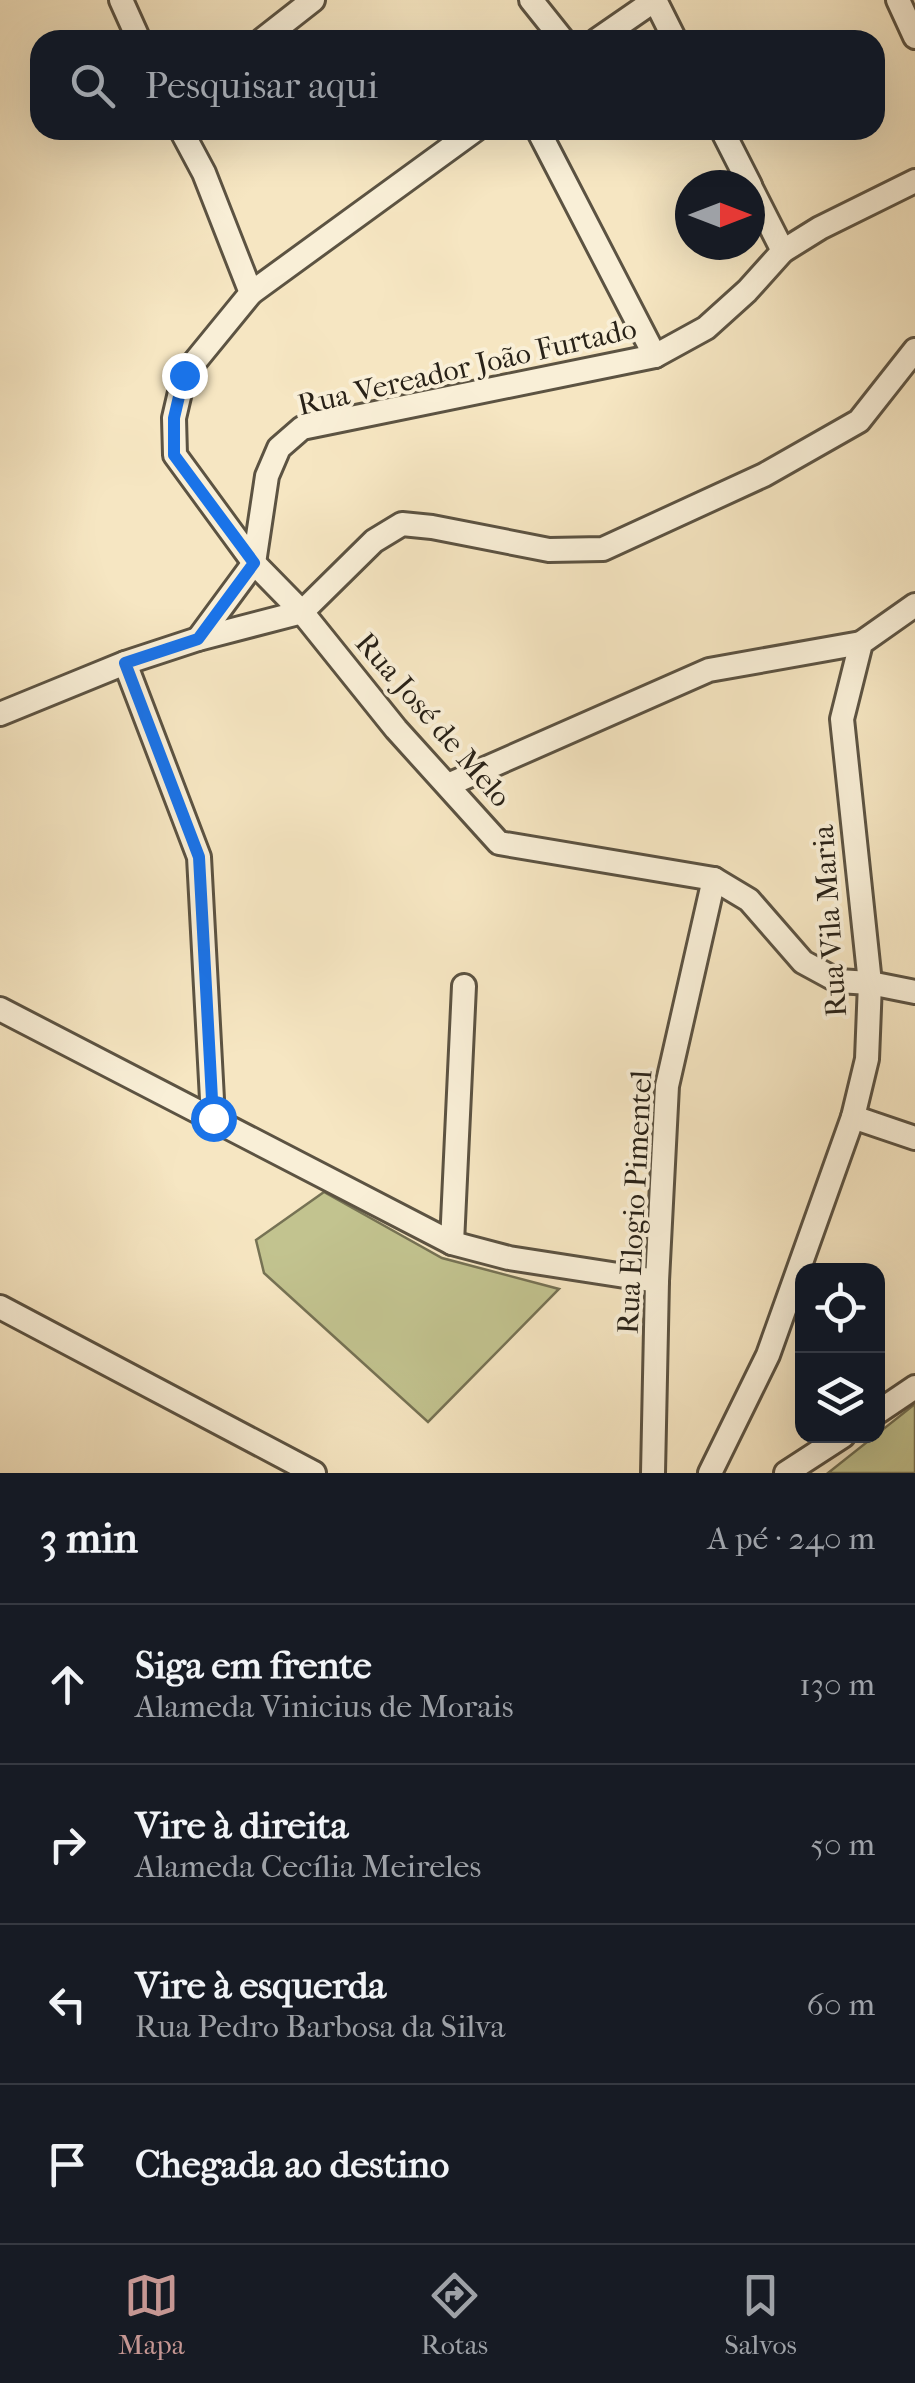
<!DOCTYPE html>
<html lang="pt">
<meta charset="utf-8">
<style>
body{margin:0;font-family:"IM FELL French Canon",serif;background:#242831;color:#f1f3f6}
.controls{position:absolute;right:30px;bottom:30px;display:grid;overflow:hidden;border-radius:20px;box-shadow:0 10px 40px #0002}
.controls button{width:90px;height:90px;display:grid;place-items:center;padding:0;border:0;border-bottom:2px solid #363941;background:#171b24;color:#f1f3f6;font:50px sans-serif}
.compass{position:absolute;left:675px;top:170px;width:90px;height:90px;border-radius:50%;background:#171b24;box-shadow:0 10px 40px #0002;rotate:90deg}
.stop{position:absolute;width:30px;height:30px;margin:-22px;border:8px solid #1a73e8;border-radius:50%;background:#fff}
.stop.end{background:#1a73e8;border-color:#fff;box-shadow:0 2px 10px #0008}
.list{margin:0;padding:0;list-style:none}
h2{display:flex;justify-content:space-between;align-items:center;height:130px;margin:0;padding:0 40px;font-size:42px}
h2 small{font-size:32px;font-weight:400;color:#9ea1a6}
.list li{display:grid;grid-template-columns:65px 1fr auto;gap:30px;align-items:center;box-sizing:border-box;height:160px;padding:0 40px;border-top:2px solid #363941}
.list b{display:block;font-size:38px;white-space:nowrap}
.list p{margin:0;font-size:32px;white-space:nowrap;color:#9ea1a6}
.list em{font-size:32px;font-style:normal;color:#9ea1a6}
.icon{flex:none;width:55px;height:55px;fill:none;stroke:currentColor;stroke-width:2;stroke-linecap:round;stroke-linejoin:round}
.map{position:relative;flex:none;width:915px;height:1473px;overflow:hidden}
.search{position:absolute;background:#171b24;box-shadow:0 10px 40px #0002;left:30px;right:30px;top:30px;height:110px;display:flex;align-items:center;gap:25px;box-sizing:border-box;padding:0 35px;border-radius:30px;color:#9ea1a6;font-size:38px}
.sheet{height:770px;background:#171b24}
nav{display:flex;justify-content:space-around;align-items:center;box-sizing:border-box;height:140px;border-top:2px solid #363941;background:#171b24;font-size:28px;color:#9ea1a6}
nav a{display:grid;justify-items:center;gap:5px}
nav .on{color:#c59692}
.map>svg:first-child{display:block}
.green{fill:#c2c38f;stroke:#767254;stroke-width:2.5}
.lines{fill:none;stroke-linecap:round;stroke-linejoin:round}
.street-casing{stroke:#5c5342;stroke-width:28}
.street{stroke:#f9efd7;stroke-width:22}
.route{stroke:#1a73e8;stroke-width:12}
.labels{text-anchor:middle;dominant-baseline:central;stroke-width:8;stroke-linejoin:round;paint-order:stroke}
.street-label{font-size:30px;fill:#292218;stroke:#f9efd7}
</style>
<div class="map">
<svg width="915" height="1473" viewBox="0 0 915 1473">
<rect width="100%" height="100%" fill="#f6e6c2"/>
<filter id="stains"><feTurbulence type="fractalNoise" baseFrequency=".002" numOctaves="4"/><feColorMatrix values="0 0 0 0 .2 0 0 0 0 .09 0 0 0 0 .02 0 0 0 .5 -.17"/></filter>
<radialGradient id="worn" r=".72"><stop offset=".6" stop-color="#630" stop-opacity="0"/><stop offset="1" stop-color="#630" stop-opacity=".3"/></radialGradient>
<g class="green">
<polygon points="324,1192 442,1258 559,1289 428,1422 264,1273 256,1240"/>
<polygon points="915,1404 915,1473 828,1473"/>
</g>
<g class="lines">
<g class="street-casing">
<g id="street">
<polyline points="121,0 139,40"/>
<polyline points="531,0 563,40"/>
<polyline points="655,0 675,40"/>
<polyline points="898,0 915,37"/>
<polyline points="262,40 313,0"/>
<polyline points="597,40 655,0"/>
<polyline points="181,130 204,173 251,293 184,375 174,418 175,455 254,563 302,612 396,729 499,843 714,879 749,900 803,962 838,981 870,983 915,992"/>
<polyline points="538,130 655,356"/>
<polyline points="722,130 750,185"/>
<polyline points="750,186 783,251"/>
<polyline points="251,293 475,130"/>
<polyline points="198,639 254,563 267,476 279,448 302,428 655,356 706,328 747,291 783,251 820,228 915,181"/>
<polyline points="125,663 199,857 213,1118"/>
<polyline points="0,714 125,663 198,639 302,612 374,541 402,524 432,527 549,550 603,549 764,475 859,421 915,350"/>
<polyline points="448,785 709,670 861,643"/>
<polyline points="0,1009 452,1243 509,1258 657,1281"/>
<polyline points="853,1117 915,1138"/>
<polyline points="452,1243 464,986"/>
<polyline points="0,1307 314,1473"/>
<polyline points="878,1412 915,1387"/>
<polyline points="653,1473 657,1281 667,1086 714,879"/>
<polyline points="710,1473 768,1355 853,1117 867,1059 870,983 842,719 861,643 915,605"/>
<polyline points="786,1473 843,1436"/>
</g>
</g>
<use href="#street" class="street"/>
</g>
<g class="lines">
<polyline class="route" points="184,375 174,418 174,455 254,563 198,639 125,663 199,857 213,1118"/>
</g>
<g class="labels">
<g class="street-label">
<text transform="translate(467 367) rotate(-13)">Rua Vereador João Furtado</text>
<text transform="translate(433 720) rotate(49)">Rua José de Melo</text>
<text transform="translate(830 921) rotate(-94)">Rua Vila Maria</text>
<text transform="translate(635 1202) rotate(-87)">Rua Elogio Pimentel</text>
</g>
</g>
<rect width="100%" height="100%" filter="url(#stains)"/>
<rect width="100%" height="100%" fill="url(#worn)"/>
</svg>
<div class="controls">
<button><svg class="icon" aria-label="locate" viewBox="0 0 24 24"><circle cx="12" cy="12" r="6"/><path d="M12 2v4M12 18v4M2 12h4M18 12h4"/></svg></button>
<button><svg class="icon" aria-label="layers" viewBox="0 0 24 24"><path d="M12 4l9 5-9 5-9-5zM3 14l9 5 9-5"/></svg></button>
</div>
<svg class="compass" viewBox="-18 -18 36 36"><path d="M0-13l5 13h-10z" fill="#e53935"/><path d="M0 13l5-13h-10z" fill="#9ea1a6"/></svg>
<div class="stop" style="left:213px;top:1118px"></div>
<div class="stop end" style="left:184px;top:375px"></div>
<div class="search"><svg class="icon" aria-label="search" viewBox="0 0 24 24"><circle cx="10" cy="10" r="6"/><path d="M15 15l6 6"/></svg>Pesquisar aqui</div>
</div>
<section class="sheet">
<h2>3 min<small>A pé · 240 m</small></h2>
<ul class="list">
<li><svg class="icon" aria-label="ahead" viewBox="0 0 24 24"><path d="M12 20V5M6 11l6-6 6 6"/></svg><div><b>Siga em frente</b><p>Alameda Vinicius de Morais</p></div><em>130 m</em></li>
<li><svg class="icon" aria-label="right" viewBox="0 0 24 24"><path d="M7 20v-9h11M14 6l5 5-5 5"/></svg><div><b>Vire à direita</b><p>Alameda Cecília Meireles</p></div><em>50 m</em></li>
<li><svg class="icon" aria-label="left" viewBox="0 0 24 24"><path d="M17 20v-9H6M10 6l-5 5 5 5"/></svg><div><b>Vire à esquerda</b><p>Rua Pedro Barbosa da Silva</p></div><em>60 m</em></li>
<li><svg class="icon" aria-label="arrive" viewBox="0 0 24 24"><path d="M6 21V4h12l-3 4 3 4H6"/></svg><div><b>Chegada ao destino</b></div></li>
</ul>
</section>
<nav>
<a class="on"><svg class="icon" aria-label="map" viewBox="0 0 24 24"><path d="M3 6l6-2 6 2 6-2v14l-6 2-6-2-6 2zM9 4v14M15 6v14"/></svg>Mapa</a>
<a><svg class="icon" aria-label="directions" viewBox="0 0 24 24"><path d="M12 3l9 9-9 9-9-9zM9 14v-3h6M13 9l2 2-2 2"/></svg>Rotas</a>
<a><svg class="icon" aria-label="saved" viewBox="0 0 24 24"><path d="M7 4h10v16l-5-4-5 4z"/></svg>Salvos</a>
</nav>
